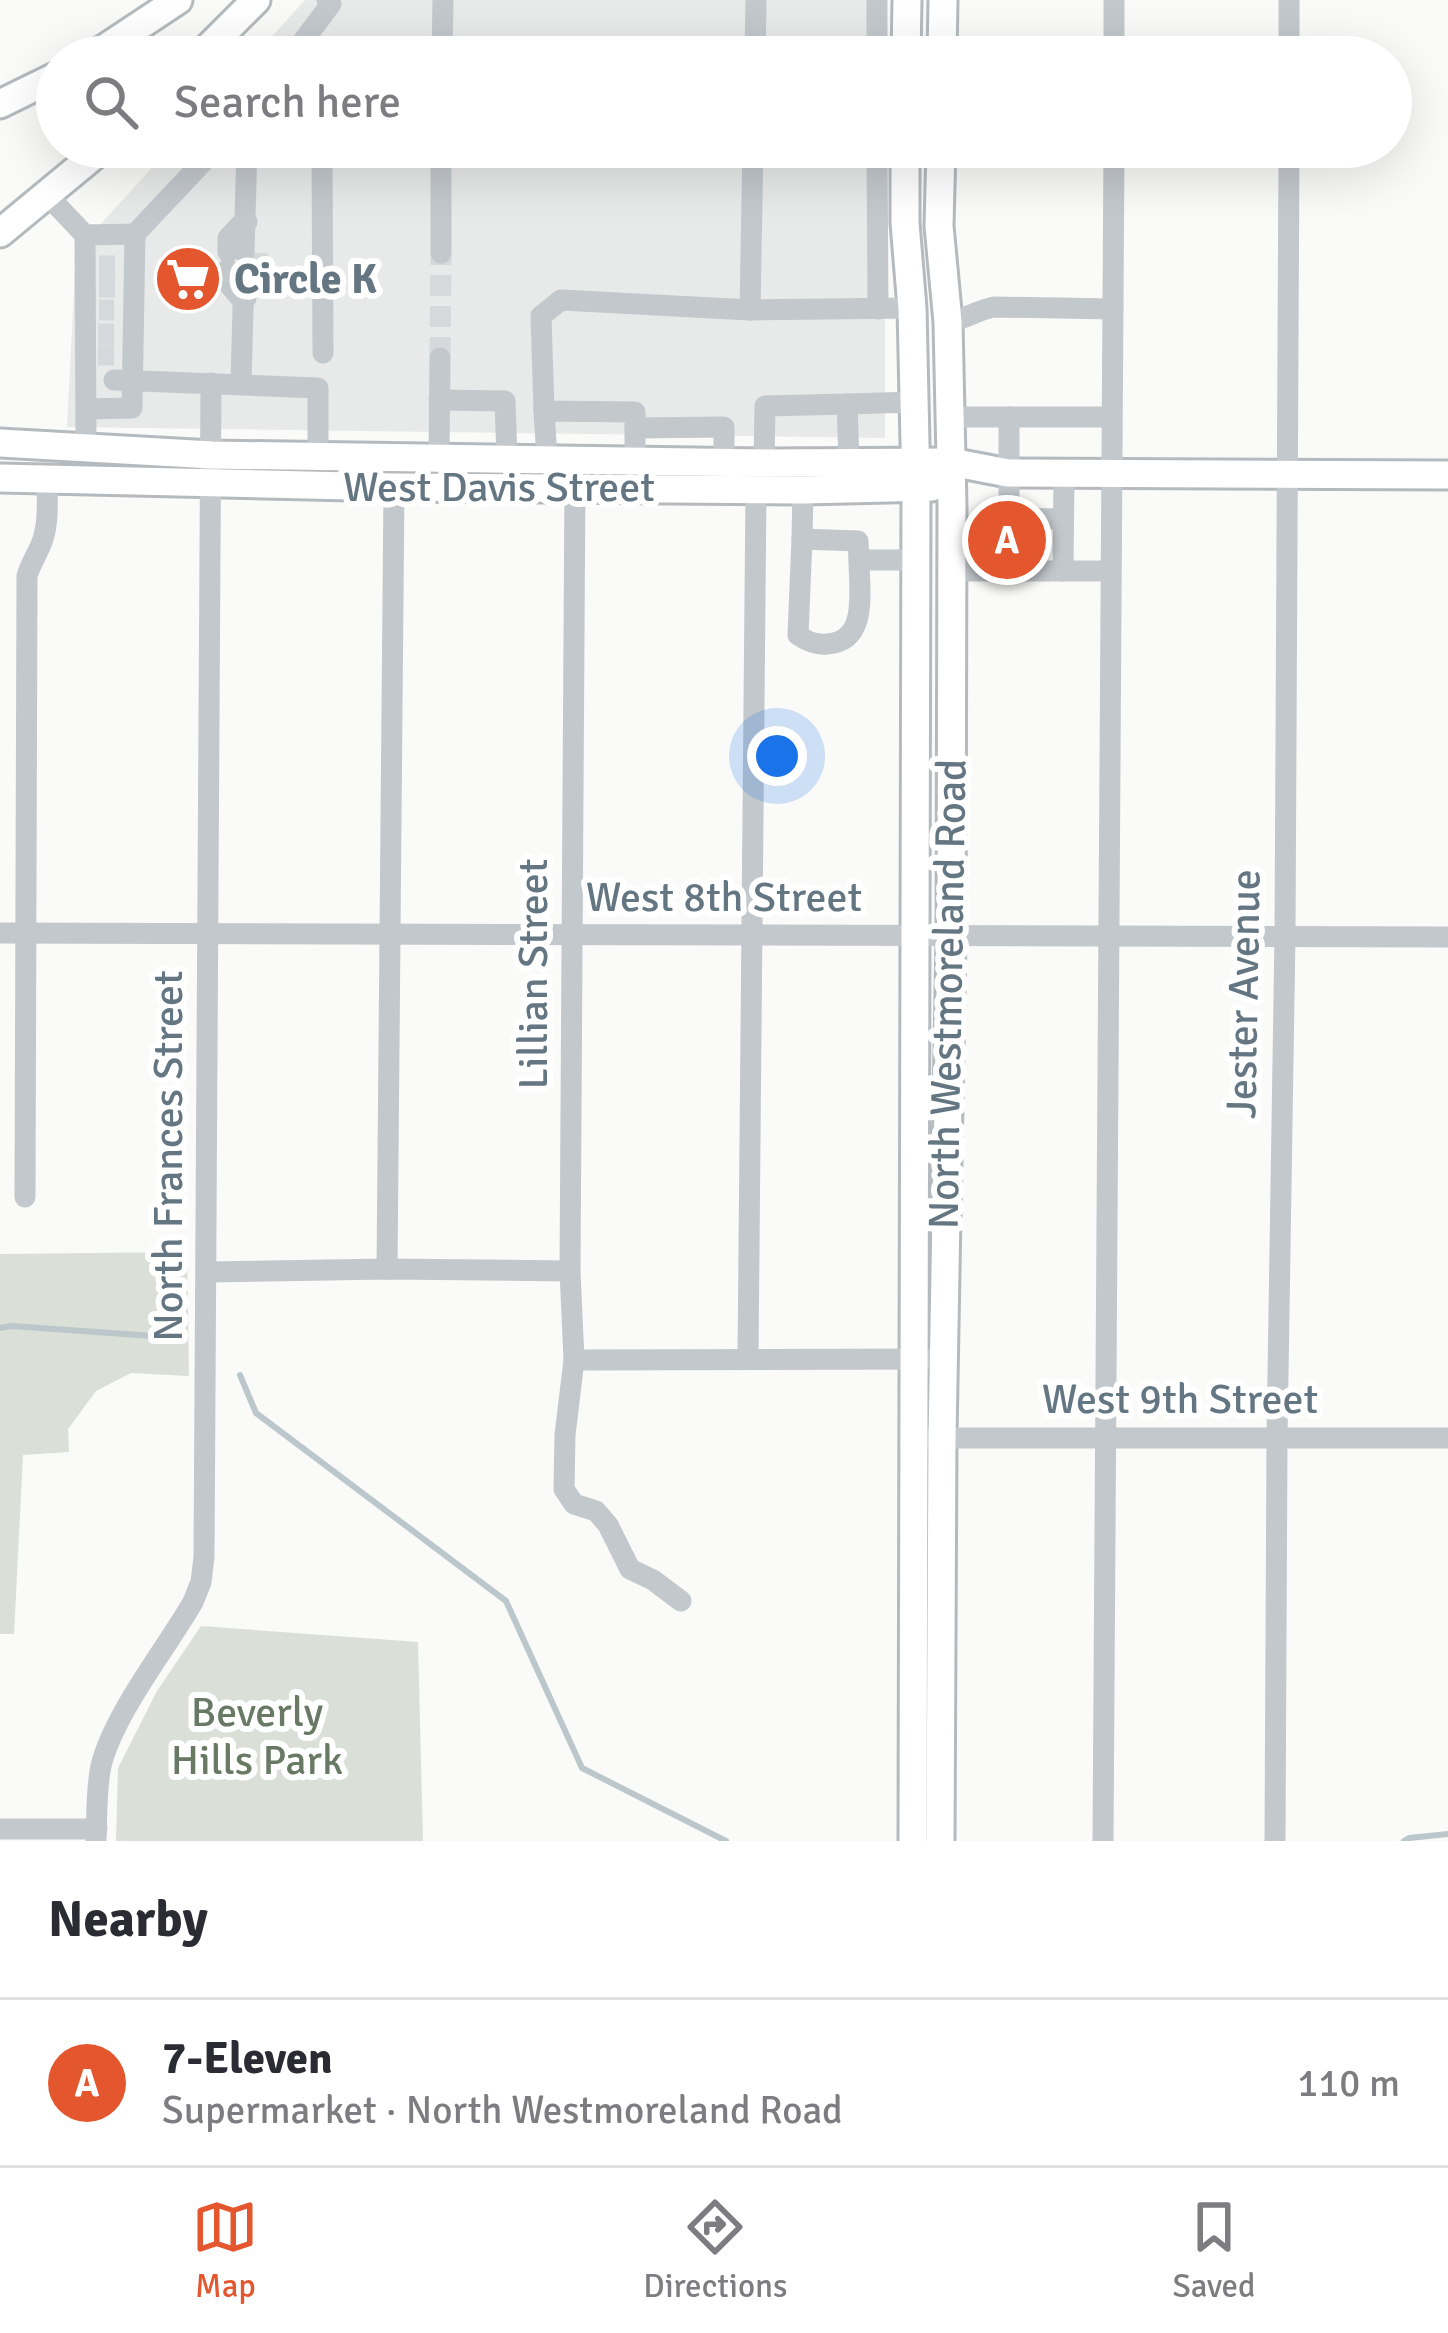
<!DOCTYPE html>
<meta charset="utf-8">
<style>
body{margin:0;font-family:Signika,sans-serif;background:#f2f2f3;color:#2b2b33}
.you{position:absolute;left:777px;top:756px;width:42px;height:42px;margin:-30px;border:9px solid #fff;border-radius:50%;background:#1a73e8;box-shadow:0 0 0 18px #1a73e833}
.badge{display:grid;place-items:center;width:78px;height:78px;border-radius:50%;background:#e4572e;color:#fff;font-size:39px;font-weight:700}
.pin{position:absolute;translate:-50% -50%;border:6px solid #fff;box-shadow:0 3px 12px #0006}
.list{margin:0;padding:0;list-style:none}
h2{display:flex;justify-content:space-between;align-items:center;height:156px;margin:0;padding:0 48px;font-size:51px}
h2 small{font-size:39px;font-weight:400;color:#7c7c81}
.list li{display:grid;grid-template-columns:78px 1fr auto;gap:36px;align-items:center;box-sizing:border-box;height:168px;padding:0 48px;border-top:3px solid #e1e1e2}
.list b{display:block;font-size:45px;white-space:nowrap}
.list p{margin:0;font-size:39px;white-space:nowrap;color:#7c7c81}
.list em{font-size:39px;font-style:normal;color:#7c7c81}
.icon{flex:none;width:66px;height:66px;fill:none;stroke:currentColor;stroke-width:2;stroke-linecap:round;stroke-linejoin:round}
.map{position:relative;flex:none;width:1448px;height:1841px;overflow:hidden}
.search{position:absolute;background:#fff;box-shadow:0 12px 48px #0002;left:36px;right:36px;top:36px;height:132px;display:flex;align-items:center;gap:30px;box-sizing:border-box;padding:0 42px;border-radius:66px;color:#7c7c81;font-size:45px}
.sheet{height:324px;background:#fff}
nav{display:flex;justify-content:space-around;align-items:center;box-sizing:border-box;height:168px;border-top:3px solid #e1e1e2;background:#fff;font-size:33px;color:#7c7c81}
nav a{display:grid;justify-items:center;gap:6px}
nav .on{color:#e4572e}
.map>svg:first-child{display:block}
.built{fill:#e8e9e9}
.green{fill:#dadfd7}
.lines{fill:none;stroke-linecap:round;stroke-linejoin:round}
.stream{stroke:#bbc7cb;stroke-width:6}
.minor-tunnel{stroke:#d5d9db;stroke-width:21;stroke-dasharray:21 10;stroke-linecap:butt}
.major-casing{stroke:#b5babe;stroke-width:33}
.minor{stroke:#c3c8cc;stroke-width:21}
.major{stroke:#fff;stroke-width:27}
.labels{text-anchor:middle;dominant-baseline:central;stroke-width:12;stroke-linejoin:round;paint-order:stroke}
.poi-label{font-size:42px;font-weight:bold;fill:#657683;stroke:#fff;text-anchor:start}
.street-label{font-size:42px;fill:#657683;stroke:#fff}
.park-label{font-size:42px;fill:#687a64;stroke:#fff}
</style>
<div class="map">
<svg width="1448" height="1841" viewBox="0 0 1448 1841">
<rect width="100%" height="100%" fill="#fafaf8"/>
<g class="built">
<polygon points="305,0 884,0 885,57 253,57"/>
<polygon points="171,147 885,147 885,438 67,427 76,251"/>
</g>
<g class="green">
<polygon points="187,1252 189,1376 131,1373 96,1391 68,1429 69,1452 23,1455 14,1634 0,1634 0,1254"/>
<polygon points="201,1626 418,1642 423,1841 116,1841 118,1768 157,1691"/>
</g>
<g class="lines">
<g class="stream">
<polyline points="0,1328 12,1326 167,1337"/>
<polyline points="240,1375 256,1413 506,1601 582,1768 726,1841"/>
<polyline points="1404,1841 1409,1838 1448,1834"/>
</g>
<g class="minor-tunnel">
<polyline points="99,266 115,266"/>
<polyline points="257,270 258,253"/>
<polyline points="99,287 115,287"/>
<polyline points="99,310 114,310"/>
<polyline points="98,334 114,334"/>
<polyline points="98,355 114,355"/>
<polyline points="440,358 441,253"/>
</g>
<g class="major-casing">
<g id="major">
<polyline points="92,57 178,0"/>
<polyline points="199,57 256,0"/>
<polyline points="906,57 907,0"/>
<polyline points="942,57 943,0"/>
<polyline points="0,104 57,76"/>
<polyline points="905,147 905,223 912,308 916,488 913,1841"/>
<polyline points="0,233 104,147"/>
<polyline points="0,443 212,455 764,463 951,462 1008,473 1448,475"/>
<polyline points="0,478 394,487 803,490 932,487"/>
<polyline points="940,1841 942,1438 951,937 952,506 948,322 939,226 941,147"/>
</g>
</g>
<g class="minor">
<polyline points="291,57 331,4 327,0"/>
<polyline points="442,57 443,0"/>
<polyline points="755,57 756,0"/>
<polyline points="877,57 877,0"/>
<polyline points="1114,57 1114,0"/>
<polyline points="1289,57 1289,0"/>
<polyline points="322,147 323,353"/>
<polyline points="877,147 878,309"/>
<polyline points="47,195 85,235 86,450"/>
<polyline points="85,235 135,234"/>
<polyline points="228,252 228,238 245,220 247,222"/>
<polyline points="244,252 247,147"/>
<polyline points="441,253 441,147"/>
<polyline points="228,269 228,283 243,301 246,298"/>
<polyline points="750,310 912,308"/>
<path d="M948 322C964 320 977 310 994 307L1113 309"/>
<polyline points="114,380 318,388 318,457"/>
<polyline points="241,384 244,270"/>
<polyline points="439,400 505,401 507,458"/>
<polyline points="86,409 132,408 135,234 217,147"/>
<polyline points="544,411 547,458"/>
<polyline points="950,417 1110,417"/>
<polyline points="635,428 724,427 724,462"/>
<polyline points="439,457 440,358"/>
<polyline points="635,460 635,412 544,411 541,316 561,300 750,310 753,147"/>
<polyline points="764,463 765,406 847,404"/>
<polyline points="849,463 847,404 915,402"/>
<polyline points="575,477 570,1271 574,1360 565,1435 564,1489 574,1504 596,1511 608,1525 630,1569 653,1580 681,1601"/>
<polyline points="803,490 802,539 858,541 859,560 915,560"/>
<polyline points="1009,518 1063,519"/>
<polyline points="952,534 979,534 1009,518 1009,417"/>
<path d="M802 539 798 635C808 642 816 645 827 644 869 641 859 591 859 560"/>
<polyline points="952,571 1110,571"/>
<polyline points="1063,571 1064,474"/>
<polyline points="0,933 1448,937"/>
<path d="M25 1197 27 576C31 562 39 552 43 539 49 520 47 499 47 479"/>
<polyline points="387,1269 394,487"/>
<polyline points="207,1272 387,1269 570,1271"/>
<polyline points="748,1357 756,489"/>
<polyline points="574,1360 925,1359"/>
<polyline points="927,1438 1448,1438"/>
<polyline points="0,1829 97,1829"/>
<path d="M96 1841C97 1817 96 1789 101 1766 113 1715 166 1649 193 1602L201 1582 204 1557 211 383"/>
<polyline points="1103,1841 1114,147"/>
<polyline points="1275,1841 1277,1438 1285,935 1289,147"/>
</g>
<use href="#major" class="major"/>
</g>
<defs>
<g id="supermarket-disc" transform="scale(3.45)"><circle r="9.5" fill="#e4572e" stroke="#fff"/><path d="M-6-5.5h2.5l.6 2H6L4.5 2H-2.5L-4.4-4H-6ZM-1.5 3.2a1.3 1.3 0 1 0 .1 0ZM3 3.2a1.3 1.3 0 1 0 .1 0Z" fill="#fff"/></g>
</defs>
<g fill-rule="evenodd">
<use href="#supermarket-disc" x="188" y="279"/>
</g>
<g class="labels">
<g class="poi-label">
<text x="234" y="279">Circle K</text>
</g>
<g class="street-label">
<text x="499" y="487">West Davis Street</text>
<text x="724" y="897">West 8th Street</text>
<text transform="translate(533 974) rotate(-90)">Lillian Street</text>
<text transform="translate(948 994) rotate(-89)">North Westmoreland Road</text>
<text transform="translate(1244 994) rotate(-89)">Jester Avenue</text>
<text transform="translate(168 1156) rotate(-90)">North Frances Street</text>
<text x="1180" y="1399">West 9th Street</text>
</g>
<g class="park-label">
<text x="257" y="1712">Beverly<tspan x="257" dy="48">Hills Park</tspan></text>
</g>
</g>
</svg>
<div class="you"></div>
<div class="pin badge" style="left:1007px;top:540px">A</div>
<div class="search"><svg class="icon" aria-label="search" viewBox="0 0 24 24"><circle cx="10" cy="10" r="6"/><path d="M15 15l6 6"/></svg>Search here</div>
</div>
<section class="sheet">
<h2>Nearby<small></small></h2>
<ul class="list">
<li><span class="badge">A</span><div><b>7-Eleven</b><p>Supermarket · North Westmoreland Road</p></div><em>110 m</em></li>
</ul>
</section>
<nav>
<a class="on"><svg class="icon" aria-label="map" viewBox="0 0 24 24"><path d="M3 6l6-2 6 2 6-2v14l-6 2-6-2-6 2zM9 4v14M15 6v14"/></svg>Map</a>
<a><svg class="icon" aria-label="directions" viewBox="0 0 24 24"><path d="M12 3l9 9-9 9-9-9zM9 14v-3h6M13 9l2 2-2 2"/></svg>Directions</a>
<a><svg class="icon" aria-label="saved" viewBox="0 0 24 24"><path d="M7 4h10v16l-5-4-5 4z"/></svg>Saved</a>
</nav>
